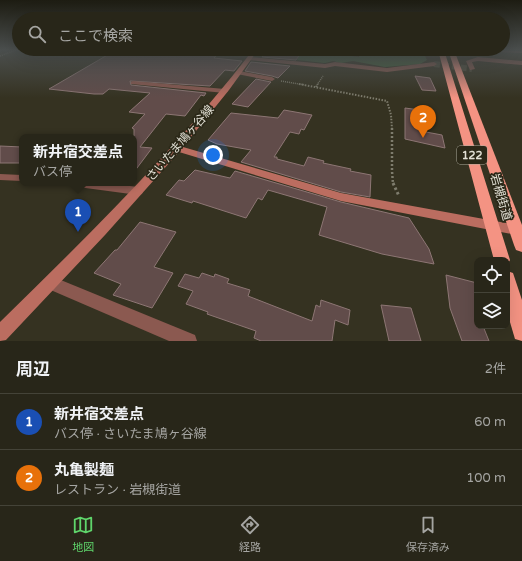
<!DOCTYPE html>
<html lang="ja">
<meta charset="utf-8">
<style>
body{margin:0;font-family:"Varela Round","Noto Sans JP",sans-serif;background:#343226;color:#f1f3f6}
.controls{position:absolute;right:12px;bottom:12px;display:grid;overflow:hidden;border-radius:8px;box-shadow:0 4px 16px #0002}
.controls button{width:36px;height:36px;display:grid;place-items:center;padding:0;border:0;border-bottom:1px solid #444338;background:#282619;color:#f1f3f6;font:20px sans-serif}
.you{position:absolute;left:213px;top:155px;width:14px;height:14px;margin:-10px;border:3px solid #fff;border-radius:50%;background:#1a73e8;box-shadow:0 0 0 6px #1a73e833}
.badge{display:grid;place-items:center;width:26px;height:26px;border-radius:50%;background:#5fd56b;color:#fff;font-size:13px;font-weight:700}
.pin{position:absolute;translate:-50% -33px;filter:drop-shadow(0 1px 2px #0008)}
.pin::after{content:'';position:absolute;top:21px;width:14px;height:12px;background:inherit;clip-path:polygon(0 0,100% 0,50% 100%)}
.popup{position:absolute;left:19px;top:134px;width:118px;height:52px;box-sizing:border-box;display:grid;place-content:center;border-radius:8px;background:#282619;filter:drop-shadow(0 1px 3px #0005);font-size:13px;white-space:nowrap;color:#a5a5a2}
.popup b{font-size:15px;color:#f1f3f6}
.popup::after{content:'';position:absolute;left:50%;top:100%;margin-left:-8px;border:8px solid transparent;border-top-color:#282619}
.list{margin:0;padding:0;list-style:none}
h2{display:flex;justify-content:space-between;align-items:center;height:52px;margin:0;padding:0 16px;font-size:17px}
h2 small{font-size:13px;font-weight:400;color:#a5a5a2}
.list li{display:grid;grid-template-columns:26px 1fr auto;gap:12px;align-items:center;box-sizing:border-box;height:56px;padding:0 16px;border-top:1px solid #444338}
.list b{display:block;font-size:15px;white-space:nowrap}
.list p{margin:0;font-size:13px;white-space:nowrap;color:#a5a5a2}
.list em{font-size:13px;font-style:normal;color:#a5a5a2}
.icon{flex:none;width:22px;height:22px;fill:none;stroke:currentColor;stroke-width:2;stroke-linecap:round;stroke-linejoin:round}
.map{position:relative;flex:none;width:522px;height:341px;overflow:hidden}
.search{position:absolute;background:#282619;box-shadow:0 4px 16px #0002;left:12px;right:12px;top:12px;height:44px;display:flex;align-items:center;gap:10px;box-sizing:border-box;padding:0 14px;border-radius:22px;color:#a5a5a2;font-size:15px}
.sheet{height:164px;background:#282619}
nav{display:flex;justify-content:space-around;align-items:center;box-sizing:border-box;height:56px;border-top:1px solid #444338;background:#282619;font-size:11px;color:#a5a5a2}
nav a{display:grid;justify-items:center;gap:2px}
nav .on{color:#5fd56b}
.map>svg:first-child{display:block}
.green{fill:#43653d}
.building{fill:#614c4a;stroke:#8d7674}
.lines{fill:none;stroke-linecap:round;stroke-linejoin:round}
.street-tunnel{stroke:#4f4c3c;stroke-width:6;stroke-dasharray:6 3;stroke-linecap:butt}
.path-far3{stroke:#7e7c6d;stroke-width:1.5;stroke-dasharray:1 1;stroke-linecap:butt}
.path-far2{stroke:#7e7c6d;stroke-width:2;stroke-dasharray:1.5 1.5;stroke-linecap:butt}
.path-far1{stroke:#7e7c6d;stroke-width:2.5;stroke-dasharray:2 2;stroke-linecap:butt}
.path{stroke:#7e7c6d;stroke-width:3;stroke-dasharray:2.5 2.5;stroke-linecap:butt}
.lane{fill:#8b5950;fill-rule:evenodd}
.street{fill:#8b5950;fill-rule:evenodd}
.secondary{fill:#bb6d60;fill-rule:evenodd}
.highway{fill:#f49383;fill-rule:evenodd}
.labels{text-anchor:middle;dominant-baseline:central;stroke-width:3.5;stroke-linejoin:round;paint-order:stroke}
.shield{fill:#2b2818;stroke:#aba99c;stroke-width:1}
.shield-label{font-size:11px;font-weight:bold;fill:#e2e0d5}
.street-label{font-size:12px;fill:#e2e0d5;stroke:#2b2818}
</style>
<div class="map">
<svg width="522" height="341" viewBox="0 0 522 341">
<rect width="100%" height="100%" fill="#353221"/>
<path class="green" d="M301 50C321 50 340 55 359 57L361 52 359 50H422L427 60 420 64 385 67 353 61 341 63 333 61 325 63 297 60Z"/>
<g class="building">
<polygon points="116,50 214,50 212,52 219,52 214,58 242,61 234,71 225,70 210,86 130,81 131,85 206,93 204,96 201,95 185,116 166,114 140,147 152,148 134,172 134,129 132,128 145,114 129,112 150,93 109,89 103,94 94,94 49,89"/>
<polygon points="269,50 303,50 296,60 262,57"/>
<polygon points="251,62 290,66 278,78 272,76 245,71"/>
<polygon points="415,76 430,78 436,91 422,90"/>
<polygon points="256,79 271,82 248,107 232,104"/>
<polygon points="405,108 420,110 426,132 442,135 445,148 405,139"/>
<polygon points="284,110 312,115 304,130 301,129 299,134 290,132 274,157 277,157 277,159 304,166 308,157 324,161 323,163 351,169 350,171 371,175 370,197 341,192 241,162 251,150 217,144 208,140 231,113 278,118"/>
<polygon points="0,146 22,147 22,163 0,163"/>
<polygon points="195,170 230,178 235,171 341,202 409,218 429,249 434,264 382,254 319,235 327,207 268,190 262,200 258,198 246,218 193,201 192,203 166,195 179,180 184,181"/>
<polygon points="140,222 176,232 154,267 173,273 152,308 113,295 121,284 94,273 115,250 117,250"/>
<polygon points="202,273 214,277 215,274 229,279 227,283 250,290 248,296 312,321 316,305 320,307 321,300 350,310 348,325 335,320 332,341 261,341 254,338 256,331 207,314 208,312 186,304 193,291 178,286 185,274 199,278"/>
<polygon points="446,275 477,283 477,326 483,326 489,341 462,341 450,308"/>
<polygon points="381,305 411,308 421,341 389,341"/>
</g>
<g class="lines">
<polyline class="street-tunnel" points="434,64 472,69"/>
<g class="path-far3">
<polyline points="0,56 16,50"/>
<polyline points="281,81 305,85"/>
<polyline points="317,85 323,76"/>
</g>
<g class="path-far2">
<polyline points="299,84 387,101 391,115 392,129"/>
<polyline points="316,87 318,84"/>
</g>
<polyline class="path-far1" points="392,128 392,171 393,184"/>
<polyline class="path" points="393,183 399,196"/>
<polygon class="lane" points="478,51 522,51 522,53 479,51"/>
<g class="street">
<polygon points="250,57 325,64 335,62 387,68 434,62 437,64 434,66 387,72 335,66 325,68 248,60 248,58"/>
<polygon points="478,57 522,61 522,65 478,61 472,62 475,69 470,70 466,61"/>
<polygon points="239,71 272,77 275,79 272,81 237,74 237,72"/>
<polygon points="133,81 225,89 228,91 225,93 131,84 131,82"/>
<polygon points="0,174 22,175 22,181 0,180"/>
<polygon points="73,183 106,183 138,187 142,188 143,191 142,194 138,195 78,187"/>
<polygon points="51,276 195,335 197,341 169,341 46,288 44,283 46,278"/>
</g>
<path class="secondary" d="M253 50H258L229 90 183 147 341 193 522 226V236L341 201 179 152 105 235 6 340 0 341V322C89 235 176 149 253 50Z"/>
<g class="highway">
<polygon points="438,50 444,50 510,260 507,265 507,260 494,260"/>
<polygon points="448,50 454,50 522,225 522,252 516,250 514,245"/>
<polygon points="507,271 513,273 522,300 522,341 515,339 507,312"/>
</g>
</g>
<linearGradient id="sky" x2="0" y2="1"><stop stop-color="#1d1c12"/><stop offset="0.51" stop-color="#4b4f4e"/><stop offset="1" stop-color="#4b4f4e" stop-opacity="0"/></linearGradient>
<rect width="522" height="98" fill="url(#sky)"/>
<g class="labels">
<rect class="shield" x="457" y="146" width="30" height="18" rx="3"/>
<g class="shield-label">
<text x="472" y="155">122</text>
</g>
<g class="street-label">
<text transform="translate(180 143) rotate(-49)">さいたま鳩ヶ谷線</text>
<text transform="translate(501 197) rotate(74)">岩槻街道</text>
</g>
</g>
</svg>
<div class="controls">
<button><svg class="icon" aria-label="locate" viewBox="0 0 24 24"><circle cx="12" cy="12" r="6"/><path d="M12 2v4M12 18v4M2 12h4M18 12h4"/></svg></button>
<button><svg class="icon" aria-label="layers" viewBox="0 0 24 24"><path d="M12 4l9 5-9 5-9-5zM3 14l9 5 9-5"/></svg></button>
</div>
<div class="you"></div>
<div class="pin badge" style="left:78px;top:232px;background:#1a4fb4">1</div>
<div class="popup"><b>新井宿交差点</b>バス停</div>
<div class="pin badge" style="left:423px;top:138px;background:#e8710a">2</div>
<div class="search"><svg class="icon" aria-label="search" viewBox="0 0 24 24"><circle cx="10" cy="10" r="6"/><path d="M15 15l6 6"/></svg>ここで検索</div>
</div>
<section class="sheet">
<h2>周辺<small>2件</small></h2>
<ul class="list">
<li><span class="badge" style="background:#1a4fb4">1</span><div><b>新井宿交差点</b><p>バス停 · さいたま鳩ヶ谷線</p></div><em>60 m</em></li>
<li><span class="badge" style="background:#e8710a">2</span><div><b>丸亀製麺</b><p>レストラン · 岩槻街道</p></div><em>100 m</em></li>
</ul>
</section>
<nav>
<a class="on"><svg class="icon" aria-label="map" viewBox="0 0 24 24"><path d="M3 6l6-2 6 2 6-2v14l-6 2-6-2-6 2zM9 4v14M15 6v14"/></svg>地図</a>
<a><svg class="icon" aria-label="directions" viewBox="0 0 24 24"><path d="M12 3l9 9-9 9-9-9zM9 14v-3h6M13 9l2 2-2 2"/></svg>経路</a>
<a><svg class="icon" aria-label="saved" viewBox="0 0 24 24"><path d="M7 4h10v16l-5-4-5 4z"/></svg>保存済み</a>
</nav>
